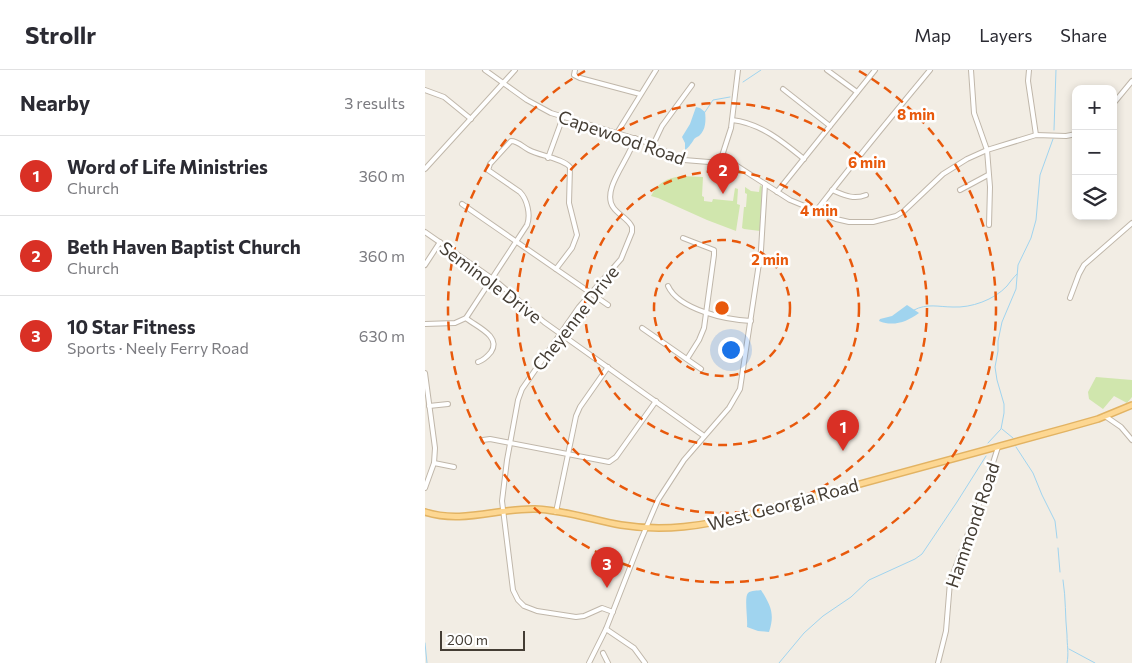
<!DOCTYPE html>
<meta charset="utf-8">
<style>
body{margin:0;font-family:Commissioner,sans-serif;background:#f7f7f7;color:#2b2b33}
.controls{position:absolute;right:15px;top:15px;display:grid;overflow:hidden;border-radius:10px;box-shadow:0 2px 8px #0003}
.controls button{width:45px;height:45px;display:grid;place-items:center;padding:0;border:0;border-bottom:1px solid #e1e1e2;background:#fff;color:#2b2b33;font:25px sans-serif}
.scale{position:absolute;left:15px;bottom:12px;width:85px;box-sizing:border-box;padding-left:5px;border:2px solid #443d34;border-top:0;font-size:14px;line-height:18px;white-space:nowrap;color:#443d34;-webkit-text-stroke:4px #fff;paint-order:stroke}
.you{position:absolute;left:305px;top:279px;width:18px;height:18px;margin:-12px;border:4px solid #fff;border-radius:50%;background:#1a73e8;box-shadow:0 0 0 8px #1a73e833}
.badge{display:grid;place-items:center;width:32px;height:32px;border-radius:50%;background:#d93025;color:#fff;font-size:16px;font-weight:700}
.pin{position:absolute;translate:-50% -41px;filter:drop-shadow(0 1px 2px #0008)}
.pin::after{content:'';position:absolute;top:26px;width:18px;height:15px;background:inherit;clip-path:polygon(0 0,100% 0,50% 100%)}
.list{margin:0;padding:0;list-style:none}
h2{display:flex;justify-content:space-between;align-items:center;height:65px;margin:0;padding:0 20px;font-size:21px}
h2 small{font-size:16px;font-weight:400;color:#7c7c81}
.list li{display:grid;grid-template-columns:32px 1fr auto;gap:15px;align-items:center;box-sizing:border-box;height:80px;padding:0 20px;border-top:1px solid #e1e1e2}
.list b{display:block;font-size:19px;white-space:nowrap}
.list p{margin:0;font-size:16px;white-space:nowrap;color:#7c7c81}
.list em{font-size:16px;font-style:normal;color:#7c7c81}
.icon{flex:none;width:28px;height:28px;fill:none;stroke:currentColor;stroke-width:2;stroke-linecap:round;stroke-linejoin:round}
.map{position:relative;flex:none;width:707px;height:593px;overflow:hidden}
header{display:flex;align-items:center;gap:30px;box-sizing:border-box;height:70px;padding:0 25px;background:#fff;border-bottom:1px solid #e1e1e2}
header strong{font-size:24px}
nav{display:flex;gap:28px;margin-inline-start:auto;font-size:18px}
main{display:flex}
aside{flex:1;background:#fff}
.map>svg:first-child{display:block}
.green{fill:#d0e6ad}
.water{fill:#a0d4ef}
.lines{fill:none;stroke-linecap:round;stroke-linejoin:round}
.stream{stroke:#a0d4ef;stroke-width:1}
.minor-casing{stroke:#c0b7aa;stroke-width:6}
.major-casing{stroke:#e2b363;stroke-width:8}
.minor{stroke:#fff;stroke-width:4}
.major{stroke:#fdd792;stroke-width:5}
.ring{fill:none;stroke:#e8590c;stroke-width:2.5;stroke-dasharray:9 6}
.labels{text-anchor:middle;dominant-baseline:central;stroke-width:5;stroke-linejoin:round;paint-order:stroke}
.street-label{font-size:18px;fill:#443d34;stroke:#fff}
.centre{fill:#e8590c;stroke:#fff;stroke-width:2.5}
.ring-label{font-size:15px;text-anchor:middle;font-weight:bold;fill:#e8590c;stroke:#fff;stroke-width:5;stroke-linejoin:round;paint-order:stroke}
</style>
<header>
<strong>Strollr</strong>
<nav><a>Map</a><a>Layers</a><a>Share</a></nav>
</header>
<main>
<aside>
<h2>Nearby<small>3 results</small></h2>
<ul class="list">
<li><span class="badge">1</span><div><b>Word of Life Ministries</b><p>Church</p></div><em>360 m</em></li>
<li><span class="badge">2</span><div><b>Beth Haven Baptist Church</b><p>Church</p></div><em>360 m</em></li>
<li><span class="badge">3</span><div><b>10 Star Fitness</b><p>Sports · Neely Ferry Road</p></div><em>630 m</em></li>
</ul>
</aside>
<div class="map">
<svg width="707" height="593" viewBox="0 0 707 593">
<rect width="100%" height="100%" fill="#f2ede4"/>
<g class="green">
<path d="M256 106 278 107 277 126 279 127V131L287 132 288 129 308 131 310 118 313 119 312 134 315 135 311 161 282 150 233 128 226 126C232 113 242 108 256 106Z"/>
<polygon points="335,115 337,117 335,161 319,159 317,158 319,137 321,137 322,124 320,123 320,117 326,121 334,122"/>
<polygon points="671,307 707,310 707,327 702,333 689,326 678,339 664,329 663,322"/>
</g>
<g class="water">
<path d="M271 37 275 38 280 42C281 50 281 60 274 66 272 67 269 68 268 71 265 75 264 77 260 80V73L257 67 265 54Z"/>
<path d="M482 235 494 243C482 252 468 257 454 251L455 249 467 246Z"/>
<path d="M336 520C346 536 350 544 344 562L333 561 322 557C323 549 319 527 323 523 326 520 333 521 336 520Z"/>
</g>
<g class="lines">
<g class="stream">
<polyline points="318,12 336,0"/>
<polyline points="280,42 288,30 305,27"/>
<polyline points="629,60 631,0"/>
<path d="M489 240C502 233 514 237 528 237 546 238 569 230 582 216 585 212 588 208 592 204"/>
<polyline points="577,359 588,368"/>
<polyline points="563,373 576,359 579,343 579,334 572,310 570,297 573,281 573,271 577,252 591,219 593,195 606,168 611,150 615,105 628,69"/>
<polyline points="591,377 608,403 617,425 630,451 632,468"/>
<polyline points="633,478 635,502"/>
<path d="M638 510C641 529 640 546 642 565 642 575 644 583 642 593"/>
<polyline points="0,573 2,593"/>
<polyline points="644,579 670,593"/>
<polyline points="354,593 379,563 398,546 426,527 444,510 490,489 497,484 532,432 561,386"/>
</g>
<g class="minor-casing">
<g id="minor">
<polyline points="60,0 102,30 126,43 218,71 259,90 309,94 365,130 411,149 424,152 448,152 471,146 479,141 518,104 542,89 562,80 611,65 641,66 651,64"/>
<polyline points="150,0 149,5 155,8 215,24"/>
<polyline points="402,0 432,22"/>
<polyline points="546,0 549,43 562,80 565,117 564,155"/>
<polyline points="604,0 603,11 611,65"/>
<polyline points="358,19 405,56"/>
<polyline points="0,20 19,27 46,49"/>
<polyline points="688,34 707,11"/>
<path d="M307 50C335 53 357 71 379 89"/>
<polyline points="192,63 231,0"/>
<polyline points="228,75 237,56 267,15"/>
<polyline points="123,88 138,47"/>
<polyline points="295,92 306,58 313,0"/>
<polyline points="0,99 90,0"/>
<path d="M407 120C419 125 428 130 441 125"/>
<polyline points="535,120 563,105"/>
<polyline points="352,122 450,0"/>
<polyline points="37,134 183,235"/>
<path d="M391 141C428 93 466 47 505 0"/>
<polyline points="0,162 72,212 119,252 279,366"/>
<polyline points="258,168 289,180 289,185 279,258 274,270 262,289"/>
<polyline points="0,195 15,172"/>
<path d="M243 216C254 240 302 250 326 251"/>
<polyline points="645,228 654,204 659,195 707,153"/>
<path d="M41 248C50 256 77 266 66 282 62 287 59 290 53 292"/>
<path d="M0 254 30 253 41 248 102 155C106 145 102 129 95 122L63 100 65 94 86 71C93 71 98 77 104 80 115 86 137 88 145 97L144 133 152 165 147 178 131 199"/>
<polyline points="217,258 276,299"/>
<polyline points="0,303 10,378 9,393 0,418"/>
<polyline points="4,336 23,334"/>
<polyline points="680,346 696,357 707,370"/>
<polyline points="58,370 65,369 184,392 191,387 231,331"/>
<polyline points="9,393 29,397"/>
<polyline points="131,442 151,346 155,337 183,297"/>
<path d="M188 542 177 538 159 546 151 547 112 541 99 536 93 530 88 520 77 431 82 390 93 330 97 319 154 237 196 189 207 162V157C203 148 193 145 188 137 176 119 205 89 210 68"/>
<polyline points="181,559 209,578 220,593"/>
<polyline points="178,583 183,593"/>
<polyline points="164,593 181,559 215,472 233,430 259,390 304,338 315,319 336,180 340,114"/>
<polyline points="513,593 521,561 525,512 561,415 573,377"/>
</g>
</g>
<g class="major-casing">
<path id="major" d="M0 442C37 454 73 438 110 439 139 440 168 450 196 455 239 462 279 456 321 445L641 358 673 349 707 335"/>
</g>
<use href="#minor" class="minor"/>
<use href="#major" class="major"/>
</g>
<g class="ring">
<circle cx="297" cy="238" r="68"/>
<circle cx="297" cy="238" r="137"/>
<circle cx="297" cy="238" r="205"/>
<path d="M434 1A274 274 0 1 1 160 1"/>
</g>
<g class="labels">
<g class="street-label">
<text transform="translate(197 67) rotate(19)">Capewood Road</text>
<text transform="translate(66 212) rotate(37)">Seminole Drive</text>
<text transform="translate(150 248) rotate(-52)">Cheyenne Drive</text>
<text transform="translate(358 434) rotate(-15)">West Georgia Road</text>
<text transform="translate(547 455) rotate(-71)">Hammond Road</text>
</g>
</g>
<circle cx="297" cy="238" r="8" class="centre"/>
<g class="ring-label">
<text x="491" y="50">8 min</text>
<text x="442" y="98">6 min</text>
<text x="394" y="146">4 min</text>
<text x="345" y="195">2 min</text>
</g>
</svg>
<div class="controls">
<button>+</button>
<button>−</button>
<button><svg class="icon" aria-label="layers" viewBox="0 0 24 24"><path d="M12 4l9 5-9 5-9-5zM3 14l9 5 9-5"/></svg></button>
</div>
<div class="scale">200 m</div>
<div class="you"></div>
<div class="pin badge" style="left:418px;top:381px">1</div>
<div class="pin badge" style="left:298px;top:124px">2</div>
<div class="pin badge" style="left:182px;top:518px">3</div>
</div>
</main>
